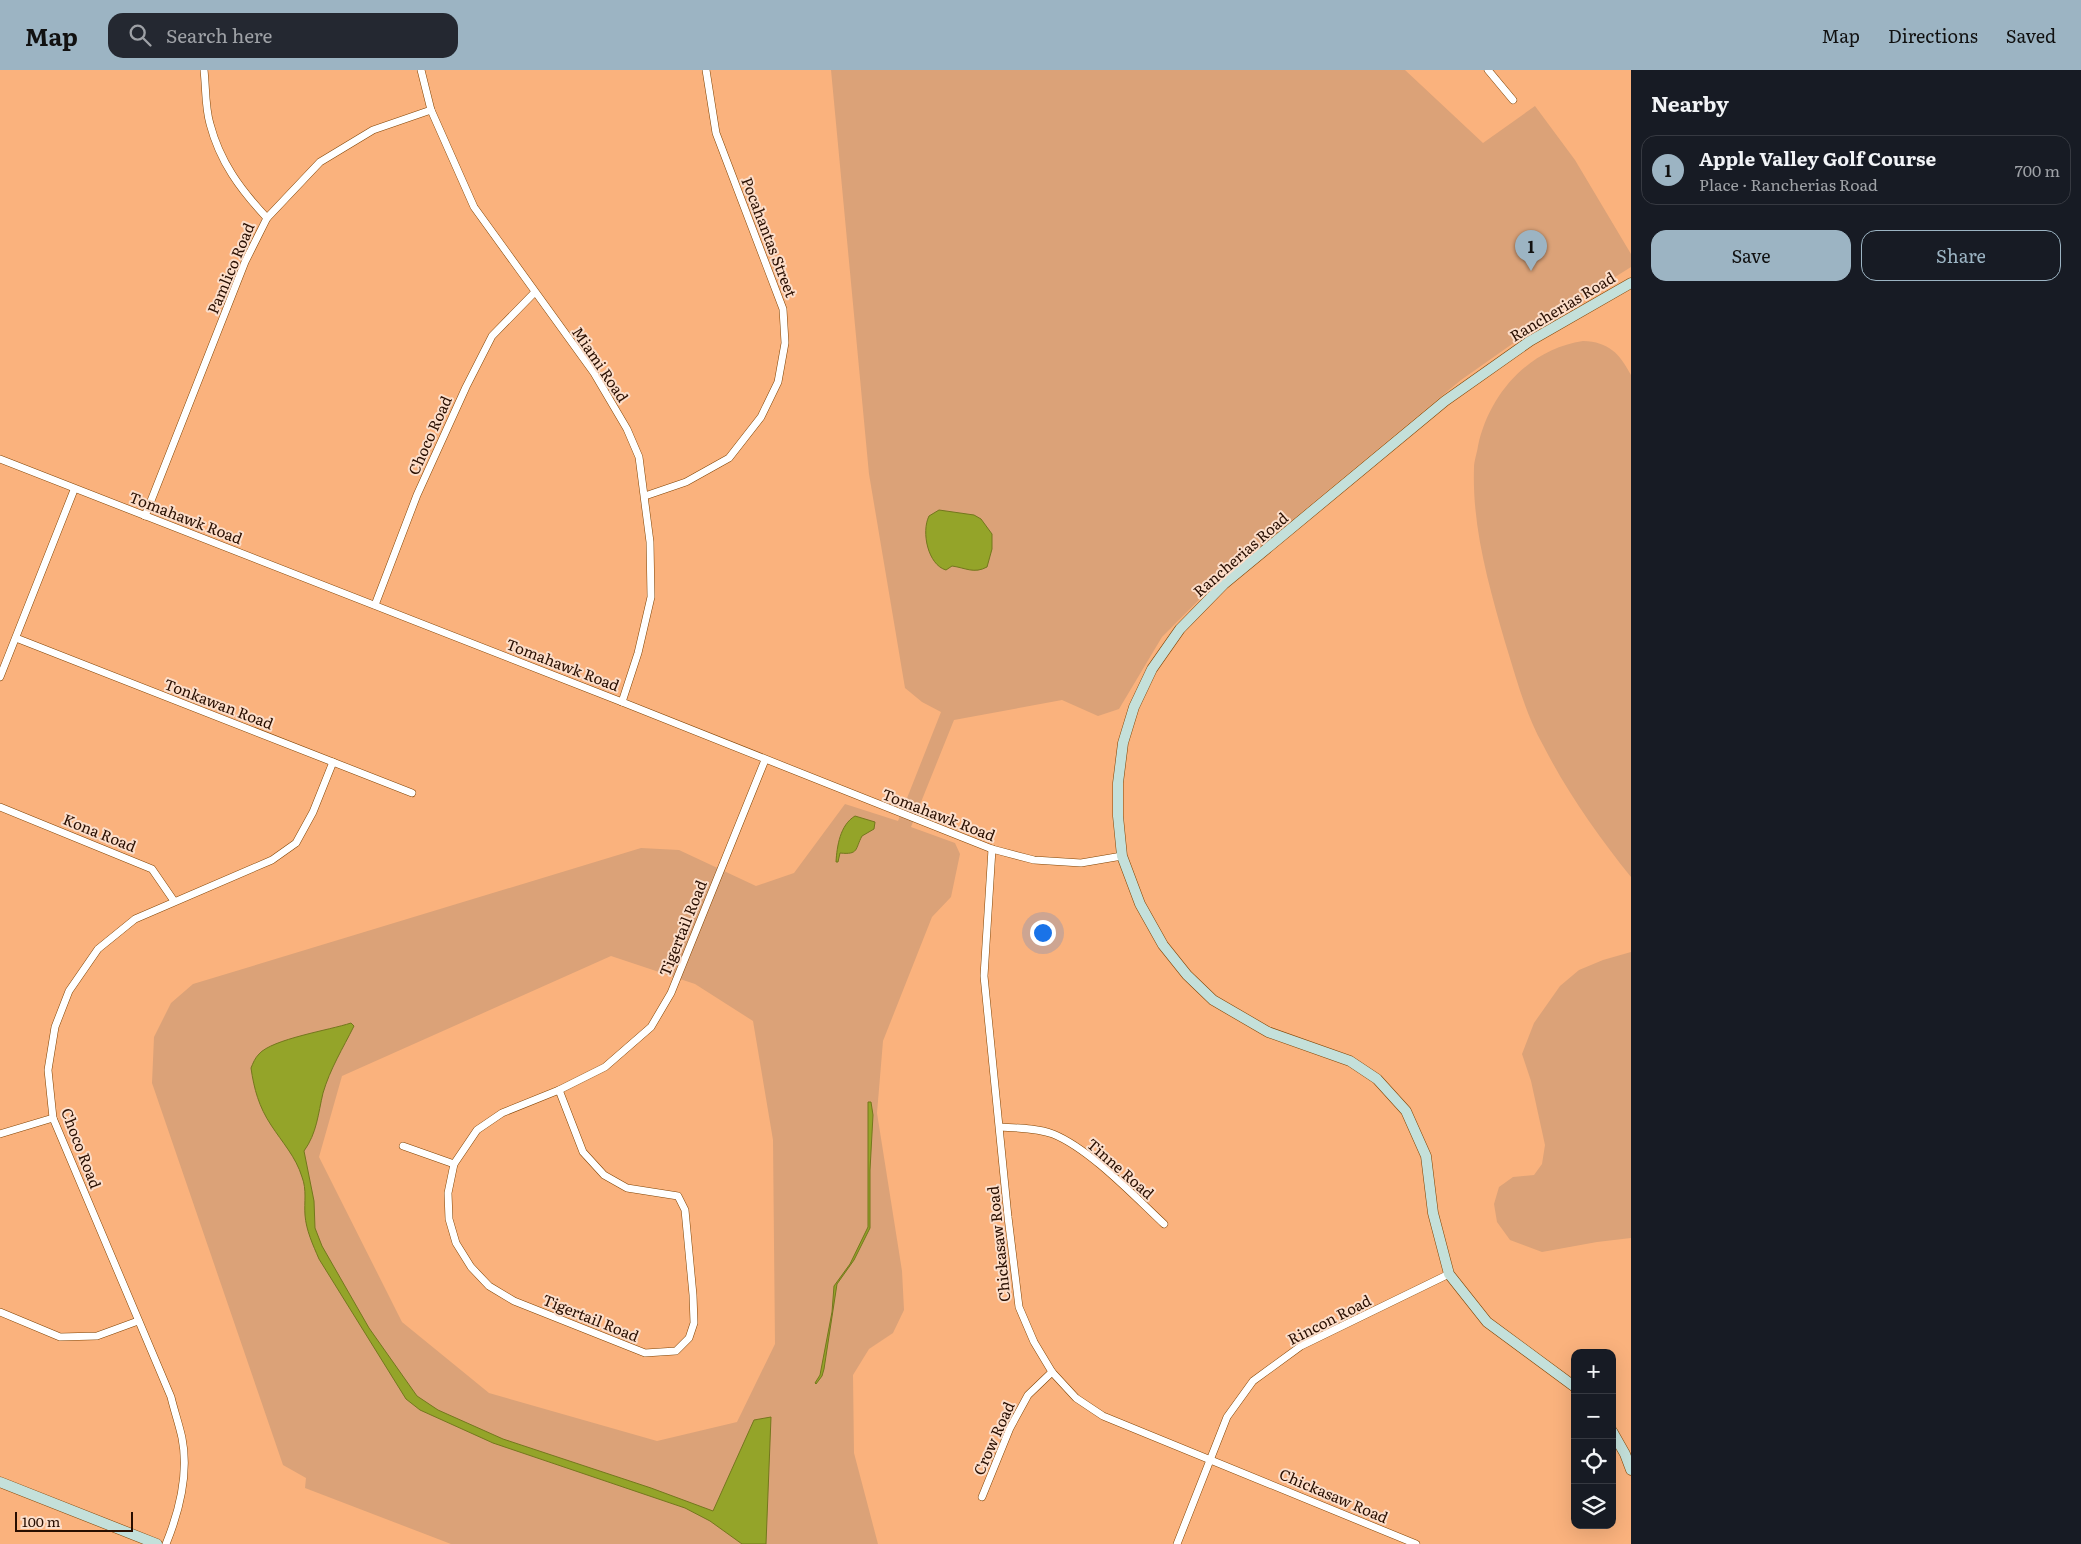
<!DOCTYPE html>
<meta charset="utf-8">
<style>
body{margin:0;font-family:Literata,serif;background:#242831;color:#f1f3f6}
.controls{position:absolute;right:15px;bottom:15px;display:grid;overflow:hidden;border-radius:10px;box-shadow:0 5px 20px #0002}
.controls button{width:45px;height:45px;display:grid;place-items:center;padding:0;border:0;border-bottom:1px solid #363941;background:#171b24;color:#f1f3f6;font:25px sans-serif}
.scale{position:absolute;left:15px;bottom:12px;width:118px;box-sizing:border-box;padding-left:5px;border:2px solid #280e00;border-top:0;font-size:14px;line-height:18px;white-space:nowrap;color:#280e00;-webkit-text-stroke:4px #fcdeca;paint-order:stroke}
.you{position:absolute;left:1042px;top:862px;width:18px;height:18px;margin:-12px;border:4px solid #fff;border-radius:50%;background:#1a73e8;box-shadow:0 0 0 8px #1a73e833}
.badge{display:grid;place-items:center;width:32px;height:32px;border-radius:50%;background:#9cb4c3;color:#111;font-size:16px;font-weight:700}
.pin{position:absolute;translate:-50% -41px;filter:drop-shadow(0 1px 2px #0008)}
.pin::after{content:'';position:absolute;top:26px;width:18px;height:15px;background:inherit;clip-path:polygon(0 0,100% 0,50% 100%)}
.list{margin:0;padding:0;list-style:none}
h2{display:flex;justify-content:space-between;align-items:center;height:65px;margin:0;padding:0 20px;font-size:21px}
h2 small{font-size:16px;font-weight:400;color:#9ea1a6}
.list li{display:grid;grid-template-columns:32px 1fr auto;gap:15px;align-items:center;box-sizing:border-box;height:70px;margin:0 10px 10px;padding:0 10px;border:1px solid #363941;border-radius:15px}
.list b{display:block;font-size:19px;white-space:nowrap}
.list p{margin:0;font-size:16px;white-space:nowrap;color:#9ea1a6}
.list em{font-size:16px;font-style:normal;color:#9ea1a6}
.actions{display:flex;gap:10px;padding:15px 20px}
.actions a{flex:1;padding:11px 0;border:1px solid #9cb4c3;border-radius:15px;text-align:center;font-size:18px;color:#9cb4c3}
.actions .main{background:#9cb4c3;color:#111}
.icon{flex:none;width:28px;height:28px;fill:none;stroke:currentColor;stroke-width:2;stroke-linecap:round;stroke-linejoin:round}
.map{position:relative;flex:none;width:1631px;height:1474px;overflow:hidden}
header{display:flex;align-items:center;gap:30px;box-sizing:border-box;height:70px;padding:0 25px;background:#9cb4c3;color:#111}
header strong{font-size:24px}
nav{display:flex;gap:28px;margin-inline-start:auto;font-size:18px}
.search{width:350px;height:45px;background:#242831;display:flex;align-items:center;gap:12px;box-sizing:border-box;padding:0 18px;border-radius:15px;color:#9ea1a6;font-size:19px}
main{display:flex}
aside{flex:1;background:#171b24}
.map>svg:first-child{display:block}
.green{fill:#dba278;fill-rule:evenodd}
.water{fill:#94a429;stroke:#74771d}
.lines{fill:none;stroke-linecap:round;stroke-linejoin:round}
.street-casing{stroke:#814302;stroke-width:8}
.secondary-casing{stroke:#814302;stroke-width:11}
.street{stroke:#fff;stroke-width:7}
.secondary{stroke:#c4e0da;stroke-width:10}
.labels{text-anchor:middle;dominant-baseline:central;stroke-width:4;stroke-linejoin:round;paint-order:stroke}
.street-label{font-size:15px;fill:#280e00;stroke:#fcdeca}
</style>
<header>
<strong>Map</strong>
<div class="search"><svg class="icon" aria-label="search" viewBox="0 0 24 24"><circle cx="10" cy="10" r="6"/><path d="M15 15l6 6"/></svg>Search here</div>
<nav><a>Map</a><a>Directions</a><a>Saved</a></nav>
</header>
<main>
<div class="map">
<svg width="1631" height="1474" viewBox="0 0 1631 1474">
<rect width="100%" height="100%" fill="#fab27d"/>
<g class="green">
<path d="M831 0H1405L1483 73 1535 36 1575 90 1631 184V197L1545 251 1461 310 1216 513 1162 567 1119 639 1098 646 1062 630 954 650 911 757 955 773 960 784 951 827 932 847 883 971 877 1043 902 1201 904 1240 893 1263 869 1279 853 1305 854 1383 878 1474H451L305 1418 306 1408 283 1395 152 1013 154 967 171 933 193 914 641 778 679 780 756 816 794 803 845 734 898 751 941 642 922 632 905 618 869 404ZM611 886 695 914 753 951 773 1070 775 1274 737 1352 657 1371 489 1323 402 1252 319 1087 342 1006Z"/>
<path d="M1583 271C1609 272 1619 283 1631 305V807C1598 766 1567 722 1543 675 1525 643 1516 607 1505 572 1489 516 1472 458 1474 398 1474 391 1477 383 1478 376 1489 324 1529 279 1583 271Z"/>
<polygon points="1631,882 1631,1168 1597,1172 1542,1182 1510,1170 1497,1152 1494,1134 1499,1117 1513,1107 1534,1105 1542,1094 1545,1075 1531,1011 1522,984 1534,953 1560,916 1579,900 1603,890"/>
</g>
<g class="water">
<path d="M939 440 974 445 981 449 992 464V479L987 497C974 504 966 498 952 496L946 500C928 495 921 462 929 446Z"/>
<path d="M855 746 875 752 874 759 862 766C855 779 859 785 840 783L838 792H836C837 776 840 755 855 746Z"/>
<path d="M351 953 354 956C343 978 330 999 323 1023 318 1044 317 1063 304 1081L314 1131 315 1158 322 1176 369 1258 417 1326 438 1340 503 1369 651 1418 713 1441 754 1350 771 1347 766 1474H742L710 1451 685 1438 493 1373 420 1340 406 1329 319 1189C313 1175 306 1160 305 1145 304 1132 307 1120 302 1107 296 1087 282 1072 271 1055 259 1037 254 1019 251 998 253 993 255 988 259 984 272 969 330 960 351 953Z"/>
<polygon points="868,1032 871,1032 873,1045 870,1100 870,1158 854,1190 837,1214 824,1299 822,1306 816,1314 815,1313 820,1305 832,1242 834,1216 850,1194 868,1157"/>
</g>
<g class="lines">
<g class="street-casing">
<g id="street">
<path d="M204 0C206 17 205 37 210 54 220 92 240 119 267 148"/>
<polyline points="421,0 431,40 474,137 594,303 627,359 639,387 650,472 651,527 638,583 622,632"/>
<polyline points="1488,0 1513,30"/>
<polyline points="0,389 622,632 992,779 1034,790 1081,793 1122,786"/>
<polyline points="645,426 686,412 729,388 761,347 778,312 785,273 783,239 716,63 706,0"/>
<polyline points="145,446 245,192 267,148 320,92 373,60 431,40"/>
<polyline points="375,535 417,425 466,317 492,266 534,223"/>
<polyline points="16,568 412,723"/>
<polyline points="0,607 74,420"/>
<polyline points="0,737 152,799 174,831"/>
<polyline points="992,779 984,906 1008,1147 1019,1237 1034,1272 1052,1302 1076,1328 1103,1346 1416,1474"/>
<polygon points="559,1020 583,1082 604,1105 627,1118 678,1126 685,1140 693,1225 694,1253 689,1268 676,1281 645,1283 514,1231 489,1216 471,1197 456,1173 449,1149 448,1123 454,1094 477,1060 502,1043"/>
<polyline points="559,1020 605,997 651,957 671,923 765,690"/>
<path d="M1000 1057C1017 1058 1037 1058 1053 1064 1090 1079 1134 1126 1164 1154"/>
<polyline points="0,1064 53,1048"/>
<polyline points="403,1076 454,1094"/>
<polyline points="0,1242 60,1267 97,1266 138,1251"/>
<polyline points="982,1427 1010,1358 1028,1325 1052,1302"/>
<path d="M166 1474C179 1442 189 1403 182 1368 179 1354 174 1340 171 1327L53 1048 48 1000 55 957 69 921 98 879 135 849 272 790 296 773 313 742 333 692"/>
<polyline points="1177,1474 1227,1347 1253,1311 1301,1276 1449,1204"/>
</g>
</g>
<g class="secondary-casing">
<g id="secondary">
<polyline points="1575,1317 1487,1252 1449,1204 1433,1143 1426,1086 1406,1041 1377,1009 1350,991 1268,962 1213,930 1187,905 1163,875 1140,834 1122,786 1118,746 1118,713 1123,673 1134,637 1152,599 1180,559 1224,514 1445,331 1530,271 1631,213"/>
<polyline points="1612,1361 1625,1384 1631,1400"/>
<polyline points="0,1412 157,1474"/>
</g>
</g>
<use href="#street" class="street"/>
<use href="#secondary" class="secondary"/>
</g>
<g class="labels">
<g class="street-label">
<text transform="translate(770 167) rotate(69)">Pocahantas Street</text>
<text transform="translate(230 198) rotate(-67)">Pamlico Road</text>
<text transform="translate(1562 236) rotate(-31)">Rancherias Road</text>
<text transform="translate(601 294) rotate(56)">Miami Road</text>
<text transform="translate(429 365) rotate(-66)">Choco Road</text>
<text transform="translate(186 447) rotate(21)">Tomahawk Road</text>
<text transform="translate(1240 484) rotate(-41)">Rancherias Road</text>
<text transform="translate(563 594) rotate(21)">Tomahawk Road</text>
<text transform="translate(219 633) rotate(21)">Tonkawan Road</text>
<text transform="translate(939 744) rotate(21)">Tomahawk Road</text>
<text transform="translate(100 762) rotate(22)">Kona Road</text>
<text transform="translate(682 858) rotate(-68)">Tigertail Road</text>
<text transform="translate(82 1078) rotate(69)">Choco Road</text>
<text transform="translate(1121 1098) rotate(41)">Tinne Road</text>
<text transform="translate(998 1174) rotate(-96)">Chickasaw Road</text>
<text transform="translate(591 1247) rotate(22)">Tigertail Road</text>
<text transform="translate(1329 1249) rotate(-27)">Rincon Road</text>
<text transform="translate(993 1368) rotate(-66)">Crow Road</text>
<text transform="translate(1334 1425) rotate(23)">Chickasaw Road</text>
</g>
</g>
</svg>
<div class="controls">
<button>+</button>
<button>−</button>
<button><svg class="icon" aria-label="locate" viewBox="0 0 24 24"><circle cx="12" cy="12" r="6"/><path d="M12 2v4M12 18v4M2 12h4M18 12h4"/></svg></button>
<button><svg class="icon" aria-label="layers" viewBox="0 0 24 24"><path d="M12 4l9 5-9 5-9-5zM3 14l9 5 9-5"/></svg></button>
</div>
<div class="scale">100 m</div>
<div class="you"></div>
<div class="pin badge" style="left:1531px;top:201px">1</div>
</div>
<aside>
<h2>Nearby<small></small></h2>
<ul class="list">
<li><span class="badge">1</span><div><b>Apple Valley Golf Course</b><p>Place · Rancherias Road</p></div><em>700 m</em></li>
</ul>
<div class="actions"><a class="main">Save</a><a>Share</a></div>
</aside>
</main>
